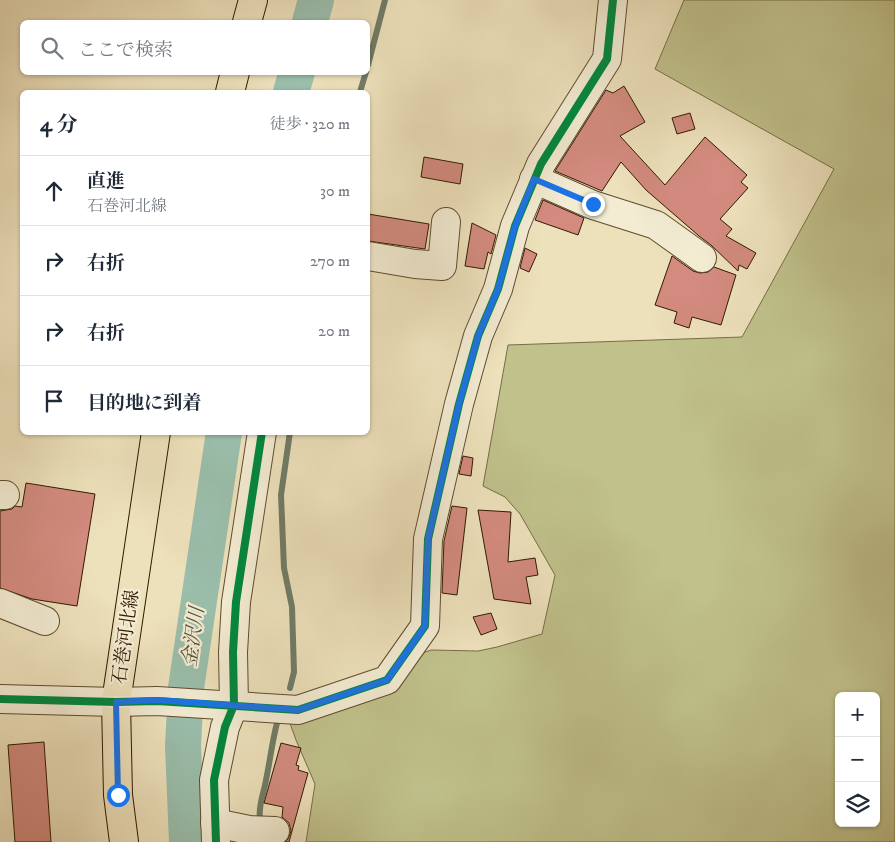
<!DOCTYPE html>
<html lang="ja">
<meta charset="utf-8">
<style>
body{margin:0;font-family:"IM FELL DW Pica","Noto Serif JP",serif;background:#f2f2f3;color:#1f2937}
.controls{position:absolute;right:15px;bottom:15px;display:grid;overflow:hidden;border-radius:8px;box-shadow:0 1px 4px #0004}
.controls button{width:45px;height:45px;display:grid;place-items:center;padding:0;border:0;border-bottom:1px solid #e0e1e3;background:#fff;color:#1f2937;font:25px sans-serif}
.stop{position:absolute;width:15px;height:15px;margin:-11px;border:4px solid #1a73e8;border-radius:50%;background:#fff}
.stop.end{background:#1a73e8;border-color:#fff;box-shadow:0 1px 5px #0008}
.list{margin:0;padding:0;list-style:none}
h2{display:flex;justify-content:space-between;align-items:center;height:65px;margin:0;padding:0 20px;font-size:21px}
h2 small{font-size:16px;font-weight:400;color:#747a83}
.list li{display:grid;grid-template-columns:32px 1fr auto;gap:15px;align-items:center;box-sizing:border-box;height:70px;padding:0 20px;border-top:1px solid #e0e1e3}
.list b{display:block;font-size:19px;white-space:nowrap}
.list p{margin:0;font-size:16px;white-space:nowrap;color:#747a83}
.list em{font-size:16px;font-style:normal;color:#747a83}
.icon{flex:none;width:28px;height:28px;fill:none;stroke:currentColor;stroke-width:2;stroke-linecap:round;stroke-linejoin:round}
.map{position:relative;flex:none;width:895px;height:842px;overflow:hidden}
.search{position:absolute;background:#fff;box-shadow:0 1px 4px #0004;left:20px;top:20px;width:350px;height:55px;display:flex;align-items:center;gap:12px;box-sizing:border-box;padding:0 18px;border-radius:8px;color:#747a83;font-size:19px}
.panel{position:absolute;background:#fff;box-shadow:0 1px 4px #0004;left:20px;top:90px;width:350px;height:345px;border-radius:8px}
.map>svg:first-child{display:block}
.green{fill:#c0c18b;stroke:#786d46;fill-rule:evenodd}
.lines{fill:none;stroke-linecap:round;stroke-linejoin:round}
.stream{stroke:#707c67;stroke-width:6}
.river{stroke:#9abeab;stroke-width:36}
.building{fill:#d38b7f;stroke:#311900}
.minor-casing{stroke:#604b2f;stroke-width:30}
.major-casing{stroke:#311900;stroke-width:30}
.minor{stroke:#f3ecd3;stroke-width:28}
.major{stroke:#ede1bb;stroke-width:28}
.cycleway-casing{stroke:#f3ecd3;stroke-width:11}
.cycleway{stroke:#00873e;stroke-width:8}
.route{stroke:#1a73e8;stroke-width:6}
.labels{text-anchor:middle;dominant-baseline:central;stroke-width:4.5;stroke-linejoin:round;paint-order:stroke}
.street-label{font-size:19px;fill:#311900;stroke:#f3ecd3}
.water-label{font-size:20px;font-style:italic;fill:#56533c;stroke:#f3ecd3}
</style>
<div class="map">
<svg width="895" height="842" viewBox="0 0 895 842">
<rect width="100%" height="100%" fill="#ede1bb"/>
<filter id="stains"><feTurbulence type="fractalNoise" baseFrequency=".004" numOctaves="4"/><feColorMatrix values="0 0 0 0 .2 0 0 0 0 .09 0 0 0 0 .02 0 0 0 .5 -.17"/></filter>
<radialGradient id="worn" r=".72"><stop offset=".6" stop-color="#630" stop-opacity="0"/><stop offset="1" stop-color="#630" stop-opacity=".3"/></radialGradient>
<path class="green" d="M684 0H895V842H306L315 784 296 740 282 701 357 677 431 650 478 651 497 647 542 634 555 575 520 514 505 497 483 486 508 345 742 337 834 169 655 69ZM839 696H876V823H839Z"/>
<g class="lines">
<g class="stream">
<polyline points="368,65 385,0"/>
<polyline points="360,92 366,72"/>
<polyline points="290,432 281,495 284,568 292,607 294,672 290,688"/>
<path d="M260 819C258 805 264 793 266 780 270 761 272 742 277 723"/>
</g>
<g class="river">
<polyline points="310,22 316,0"/>
<polyline points="291,92 297,72"/>
<polyline points="187,842 183,746 186,688 224,432"/>
</g>
</g>
<g class="building">
<polygon points="624,86 645,122 620,136 665,185 705,137 747,175 741,182 748,188 720,219 732,229 726,236 756,253 747,269 739,265 738,271 711,245 699,236 646,190 621,162 602,191 555,171 606,90 613,93"/>
<polygon points="690,113 695,129 677,134 672,118"/>
<polygon points="424,157 463,164 460,184 421,177"/>
<polygon points="543,200 584,218 578,235 535,220"/>
<polygon points="368,214 429,224 425,249 368,241"/>
<polygon points="472,223 496,235 491,254 488,252 484,269 465,266"/>
<polygon points="525,248 537,254 529,272 520,268"/>
<polygon points="672,256 693,271 700,273 708,272 714,267 736,275 721,325 692,317 689,328 674,323 677,312 655,305"/>
<polygon points="463,456 473,458 471,476 459,474"/>
<polygon points="26,483 95,494 77,606 32,599 0,588 0,511 12,509 15,506 22,507"/>
<polygon points="452,506 467,508 457,595 442,593 444,541"/>
<polygon points="478,510 511,512 508,562 535,558 538,575 526,577 531,604 494,599"/>
<polygon points="491,613 497,629 481,635 473,617"/>
<polygon points="44,742 51,842 15,842 8,745"/>
<polygon points="281,743 301,748 296,765 299,766 298,770 308,773 289,842 285,842 288,839 291,831 289,823 282,817 283,807 264,803"/>
</g>
<g class="lines">
<g class="minor-casing">
<g id="minor">
<polyline points="534,179 593,205 656,225 702,258"/>
<polyline points="368,256 415,264 442,266 446,222"/>
<polyline points="0,495 5,495"/>
<polyline points="0,603 45,621"/>
<polyline points="0,699 116,702 157,701 298,710 387,680 425,626 428,539 459,404 478,336 498,289 515,226 541,164 607,59 613,0"/>
<polyline points="215,823 249,830 275,831"/>
<polyline points="216,842 214,780 225,727 234,705 233,652 236,602 262,432"/>
</g>
</g>
<g class="major-casing">
<g id="major">
<polyline points="247,22 253,0"/>
<polyline points="230,92 235,72"/>
<polyline points="124,842 118,795 116,702 156,432"/>
</g>
</g>
<use href="#minor" class="minor"/>
<use href="#major" class="major"/>
<g class="cycleway-casing">
<g id="cycleway">
<polyline points="0,699 116,702 157,701 298,710 387,680 425,626 428,539 459,404 478,336 498,289 515,226 541,164 607,59 613,0"/>
<polyline points="216,842 214,780 225,727 234,705 233,652 236,602 262,432"/>
</g>
</g>
<use href="#cycleway" class="cycleway"/>
</g>
<g class="lines">
<polyline class="route" points="118,795 116,702 157,700 298,710 387,680 425,626 428,539 459,404 478,336 498,289 515,226 534,179 593,204"/>
</g>
<g class="labels">
<g class="street-label">
<text transform="translate(126 637) rotate(-82)">石巻河北線</text>
</g>
<g class="water-label">
<text transform="translate(194 637) rotate(-82)">金沢川</text>
</g>
</g>
<rect width="100%" height="100%" filter="url(#stains)"/>
<rect width="100%" height="100%" fill="url(#worn)"/>
</svg>
<div class="controls">
<button>+</button>
<button>−</button>
<button><svg class="icon" aria-label="layers" viewBox="0 0 24 24"><path d="M12 4l9 5-9 5-9-5zM3 14l9 5 9-5"/></svg></button>
</div>
<div class="stop" style="left:118px;top:795px"></div>
<div class="stop end" style="left:593px;top:204px"></div>
<div class="search"><svg class="icon" aria-label="search" viewBox="0 0 24 24"><circle cx="10" cy="10" r="6"/><path d="M15 15l6 6"/></svg>ここで検索</div>
<section class="panel">
<h2>4 分<small>徒歩 · 320 m</small></h2>
<ul class="list">
<li><svg class="icon" aria-label="ahead" viewBox="0 0 24 24"><path d="M12 20V5M6 11l6-6 6 6"/></svg><div><b>直進</b><p>石巻河北線</p></div><em>30 m</em></li>
<li><svg class="icon" aria-label="right" viewBox="0 0 24 24"><path d="M7 20v-9h11M14 6l5 5-5 5"/></svg><div><b>右折</b></div><em>270 m</em></li>
<li><svg class="icon" aria-label="right" viewBox="0 0 24 24"><path d="M7 20v-9h11M14 6l5 5-5 5"/></svg><div><b>右折</b></div><em>20 m</em></li>
<li><svg class="icon" aria-label="arrive" viewBox="0 0 24 24"><path d="M6 21V4h12l-3 4 3 4H6"/></svg><div><b>目的地に到着</b></div></li>
</ul>
</section>
</div>
